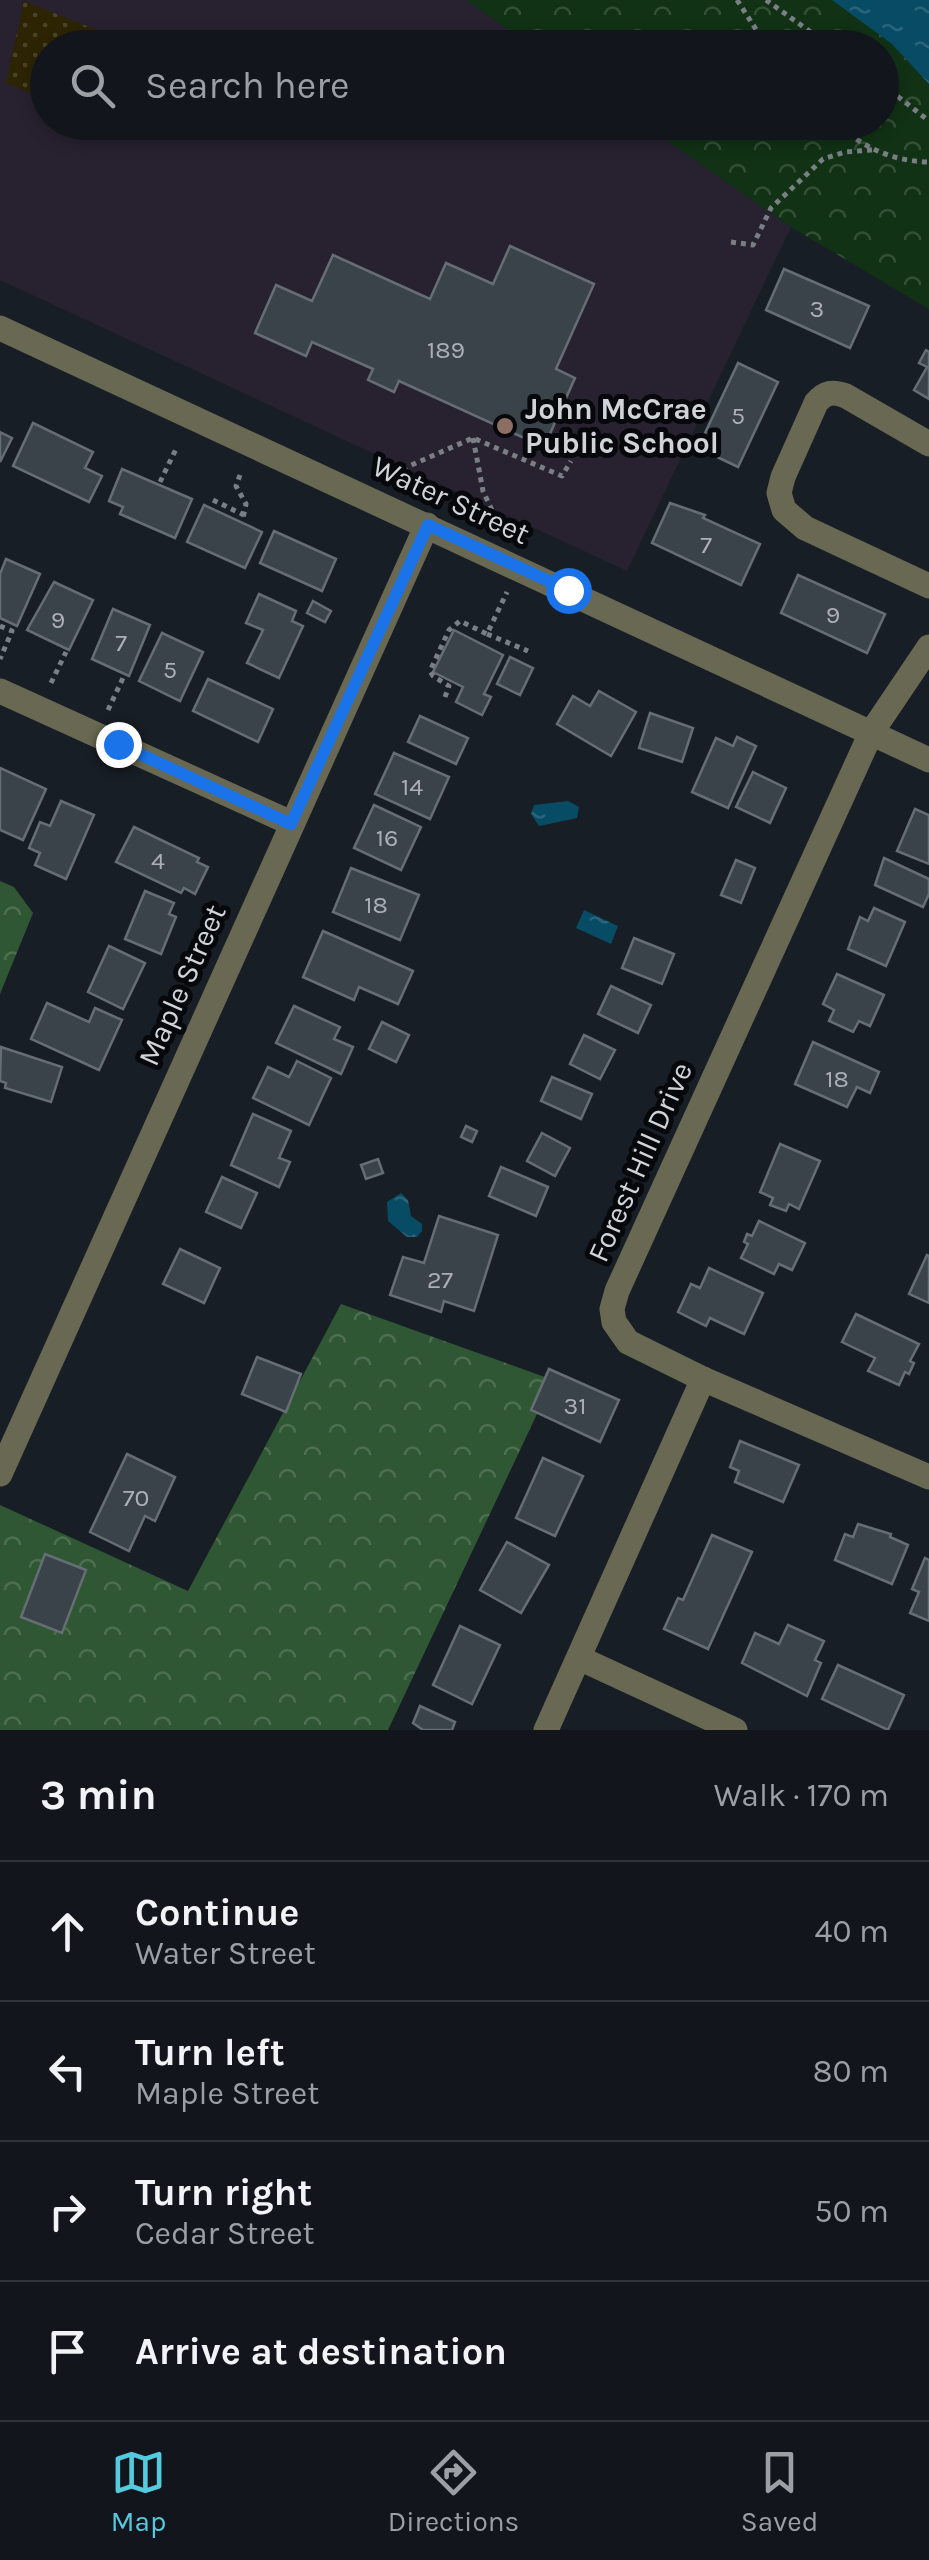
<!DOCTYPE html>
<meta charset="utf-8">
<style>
body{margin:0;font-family:Karla,sans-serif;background:#1b1f25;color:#f1f3f6}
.stop{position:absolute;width:30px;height:30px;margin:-22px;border:8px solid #1a73e8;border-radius:50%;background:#fff}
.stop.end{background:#1a73e8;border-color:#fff;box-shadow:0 2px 10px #0008}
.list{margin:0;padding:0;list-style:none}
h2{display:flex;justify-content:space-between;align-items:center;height:130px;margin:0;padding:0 40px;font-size:42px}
h2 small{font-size:32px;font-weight:400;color:#9c9fa3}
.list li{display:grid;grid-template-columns:65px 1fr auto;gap:30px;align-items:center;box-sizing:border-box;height:140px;padding:0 40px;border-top:2px solid #31353b}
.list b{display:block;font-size:38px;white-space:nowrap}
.list p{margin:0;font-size:32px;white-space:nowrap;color:#9c9fa3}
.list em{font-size:32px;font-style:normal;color:#9c9fa3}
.icon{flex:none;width:55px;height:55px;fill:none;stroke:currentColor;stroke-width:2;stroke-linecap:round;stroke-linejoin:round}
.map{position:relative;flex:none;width:929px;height:1730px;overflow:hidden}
.search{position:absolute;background:#12161c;box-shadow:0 5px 15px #0003;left:30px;right:30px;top:30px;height:110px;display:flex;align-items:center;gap:25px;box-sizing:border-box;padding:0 35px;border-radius:55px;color:#9c9fa3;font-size:38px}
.sheet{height:690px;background:#12161c}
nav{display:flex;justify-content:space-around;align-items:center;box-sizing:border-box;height:140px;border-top:2px solid #31353b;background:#12161c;font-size:28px;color:#9c9fa3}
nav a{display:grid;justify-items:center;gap:5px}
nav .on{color:#55cadf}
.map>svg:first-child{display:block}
.education{fill:#282130}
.forest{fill:url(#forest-crowns)}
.sand{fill:url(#sand-dots)}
.park{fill:url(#park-crowns)}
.water{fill:url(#water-ripples)}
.building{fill:#3b434a;stroke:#656d75;stroke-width:2.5}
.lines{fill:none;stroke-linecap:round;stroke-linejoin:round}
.path{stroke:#7a7f85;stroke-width:5;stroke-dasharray:5 5;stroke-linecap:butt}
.minor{stroke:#696953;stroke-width:25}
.route{stroke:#1a73e8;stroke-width:12}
.education-dot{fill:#8d6e63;stroke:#06080b;stroke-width:4}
.labels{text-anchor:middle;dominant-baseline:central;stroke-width:10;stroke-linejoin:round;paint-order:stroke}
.number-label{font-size:25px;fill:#abb0b5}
.poi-label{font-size:30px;font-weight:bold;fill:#d0d4d9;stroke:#06080b;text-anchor:start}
.street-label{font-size:30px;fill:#d0d4d9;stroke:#06080b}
</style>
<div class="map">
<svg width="929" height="1730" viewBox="0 0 929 1730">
<defs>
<pattern id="forest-crowns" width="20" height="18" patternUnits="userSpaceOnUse" patternTransform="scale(2.5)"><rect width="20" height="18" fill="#305733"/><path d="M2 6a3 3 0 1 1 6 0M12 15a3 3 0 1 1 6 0" fill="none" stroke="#4d6e50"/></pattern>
<pattern id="sand-dots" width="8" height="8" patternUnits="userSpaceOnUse" patternTransform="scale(2.5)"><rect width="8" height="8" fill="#2c2403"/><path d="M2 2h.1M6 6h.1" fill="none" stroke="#4a4327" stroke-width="1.8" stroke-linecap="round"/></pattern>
<pattern id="park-crowns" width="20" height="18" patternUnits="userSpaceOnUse" patternTransform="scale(2.5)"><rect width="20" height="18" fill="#113215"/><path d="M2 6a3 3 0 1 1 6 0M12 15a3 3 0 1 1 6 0" fill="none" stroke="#334f36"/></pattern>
<pattern id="water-ripples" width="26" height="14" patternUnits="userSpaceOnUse" patternTransform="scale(2.5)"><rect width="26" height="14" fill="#074b64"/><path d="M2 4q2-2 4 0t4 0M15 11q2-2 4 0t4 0" fill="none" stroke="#2a647a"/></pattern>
</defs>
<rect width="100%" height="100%" fill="#181e25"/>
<polygon class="education" points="0,0 466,0 534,47 48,48 48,122 642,123 791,227 627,571 0,280"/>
<g class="forest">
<polygon points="0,881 14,887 33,913 0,994"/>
<polygon points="341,1304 553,1380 388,1730 0,1730 0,1505 188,1591"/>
</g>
<polygon class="sand" points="24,1 99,31 94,47 48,48 47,100 6,83"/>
<polygon class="park" points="466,0 929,0 929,309 791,227 642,123 882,122 882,48 534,47"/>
<g class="water">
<polygon points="832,0 929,0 929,84 892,44"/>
<polygon points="568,801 579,807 577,818 539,826 531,814 534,805"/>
<polygon points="584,910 618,926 611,944 576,928"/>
<polygon points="401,1193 408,1200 411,1216 422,1224 422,1231 417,1237 407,1237 388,1221 387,1202"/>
</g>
<g class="building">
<polygon points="510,246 594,284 556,369 575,378 544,447 399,381 394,392 368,380 373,369 312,342 306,356 255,333 276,285 312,301 333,255 430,299 446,263 493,284"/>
<polygon points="784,269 869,306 850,348 766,310"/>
<polygon points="926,350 929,352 929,399 914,390 927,367 919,363"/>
<polygon points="738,363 778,382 738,467 698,448"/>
<polygon points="33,423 93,452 85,468 102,476 89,502 13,466"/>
<polygon points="0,432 12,438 0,462"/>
<polygon points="122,469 192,499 175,538 120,514 123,507 109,501"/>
<polygon points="670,503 705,515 703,518 760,544 741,585 652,543"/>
<polygon points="204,505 262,532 245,568 187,542"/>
<polygon points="274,531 336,559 322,591 260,563"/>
<polygon points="6,559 40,574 17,626 0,618 0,574"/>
<polygon points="798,575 885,614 867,653 781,613"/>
<polygon points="54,582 93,600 69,650 27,630"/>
<polygon points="259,594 296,611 292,621 303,626 279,678 247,663 263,630 246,623"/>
<polygon points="313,601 331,611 325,622 307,613"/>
<polygon points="113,609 150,625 129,676 92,659"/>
<polygon points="454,630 503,655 484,694 491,697 482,715 456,702 463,687 433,672"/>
<polygon points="162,633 203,652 180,701 139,681"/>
<polygon points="510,657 533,668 520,695 497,684"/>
<polygon points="208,679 273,709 258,742 193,711"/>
<polygon points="599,691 636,712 611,756 557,724 573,696 590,706"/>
<polygon points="650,713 693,728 682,762 639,748"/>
<polygon points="420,716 468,738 456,764 408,742"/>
<polygon points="737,737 756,746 728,808 692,792 716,738 733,746"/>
<polygon points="394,753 449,777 430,819 375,794"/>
<polygon points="0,768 46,789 23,840 0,830"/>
<polygon points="753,772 786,788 770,823 736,807"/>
<polygon points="61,801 94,815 66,879 35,865 40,853 29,848 40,822 50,826"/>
<polygon points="374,805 421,827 401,870 354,848"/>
<polygon points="915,809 929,815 929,864 897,851"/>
<polygon points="134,827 199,858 197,862 208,867 195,894 184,888 181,893 116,862"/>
<polygon points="884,858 929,879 929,894 923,907 875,885"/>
<polygon points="736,860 755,868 741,903 721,895"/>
<polygon points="351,868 419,895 400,940 333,912"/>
<polygon points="145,891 174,903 169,914 176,917 161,954 125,939"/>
<polygon points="874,908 905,922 886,966 848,949 860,917 868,921"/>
<polygon points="323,931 413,971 398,1004 359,987 354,1000 303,977"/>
<polygon points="634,938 674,954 662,984 622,968"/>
<polygon points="109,946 145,963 123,1009 88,992"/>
<polygon points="837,974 884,995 870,1026 859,1021 853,1032 829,1021 834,1010 823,1004"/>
<polygon points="611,986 651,1005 638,1033 598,1014"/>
<polygon points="47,1003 89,1022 95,1008 122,1020 99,1070 31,1039"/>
<polygon points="294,1006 340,1027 334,1039 353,1047 341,1074 276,1043"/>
<polygon points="382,1022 409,1035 396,1062 369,1049"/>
<polygon points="584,1035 615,1050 600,1079 570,1064"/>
<polygon points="813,1042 879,1072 870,1093 857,1087 847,1107 795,1084"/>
<polygon points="1,1047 62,1067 51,1102 5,1088 6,1083 0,1081"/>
<polygon points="297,1061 331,1078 309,1125 253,1098 268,1067 289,1077"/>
<polygon points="552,1077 592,1094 581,1119 541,1101"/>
<polygon points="253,1114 291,1131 279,1158 290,1162 279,1187 231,1165"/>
<polygon points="466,1126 477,1131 472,1142 461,1137"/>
<polygon points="542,1133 570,1148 555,1176 527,1161"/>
<polygon points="780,1144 820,1161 799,1209 789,1204 786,1211 770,1205 773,1198 760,1192"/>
<polygon points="378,1159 383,1173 366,1179 361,1165"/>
<polygon points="501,1167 548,1187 536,1216 489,1196"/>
<polygon points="222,1177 257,1193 241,1228 206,1212"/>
<polygon points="439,1216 498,1235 474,1311 444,1301 441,1312 390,1295 403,1257 424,1263"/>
<polygon points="759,1221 805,1243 792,1270 779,1264 774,1274 741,1258 748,1244 744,1242 747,1234 752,1236"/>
<polygon points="180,1249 220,1268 204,1303 163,1284"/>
<polygon points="927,1255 929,1256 929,1303 909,1294"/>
<polygon points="709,1268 763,1293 744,1334 710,1318 706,1326 678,1312 691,1284 700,1288"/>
<polygon points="856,1314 919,1344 910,1361 914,1363 909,1374 905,1372 899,1385 868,1371 875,1358 842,1342"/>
<polygon points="257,1357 301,1374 286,1412 242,1394"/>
<polygon points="549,1369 619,1400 600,1442 531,1410"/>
<polygon points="740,1441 799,1465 783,1502 735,1482 739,1471 730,1467"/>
<polygon points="127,1454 175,1477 155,1521 145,1516 129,1551 90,1532"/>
<polygon points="543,1458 583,1476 555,1536 516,1518"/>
<polygon points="858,1524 891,1534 890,1537 908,1545 892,1584 835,1560 845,1534 853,1537"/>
<polygon points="712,1535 752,1552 708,1649 664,1629 678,1598 683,1600"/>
<polygon points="507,1542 549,1565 521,1613 480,1590"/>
<polygon points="45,1554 86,1570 62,1633 21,1617"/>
<polygon points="925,1558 929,1560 929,1621 910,1613 919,1592 912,1589"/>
<polygon points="788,1625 824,1641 815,1660 821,1663 807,1696 742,1663 755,1633 779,1644"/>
<polygon points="460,1626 500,1645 472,1704 433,1685"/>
<polygon points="838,1665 904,1695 888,1730 822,1699"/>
<polygon points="420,1706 455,1722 452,1730 423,1730 413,1723"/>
</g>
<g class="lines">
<g class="path">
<polyline points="737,0 768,48"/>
<polyline points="766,0 833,48"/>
<polyline points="882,84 929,121"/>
<path d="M832 122C863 146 889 161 929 162"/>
<polyline points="731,242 753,245 771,208 823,159 845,152 872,150"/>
<polyline points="473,438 483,491 501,530"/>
<polyline points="240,475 236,486 246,504 243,518"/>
<polyline points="384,477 473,438 562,476 571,461"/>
<polyline points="160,482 177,447"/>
<polyline points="213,500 244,515"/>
<polyline points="0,626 12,631 0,659"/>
<polyline points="487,634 528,651"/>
<polyline points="51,683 66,652"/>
<polyline points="445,697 449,686 433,676 430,671 449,630 460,621 487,634 507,592"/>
<polyline points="108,710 123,678"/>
</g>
<g class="minor">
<polyline points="0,328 929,760"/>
<path d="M929 444 846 396C833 391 825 392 816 403L783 477 779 493 784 510 805 528 929 586"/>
<polyline points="929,647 871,733 617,1291 612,1309 614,1322 628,1342 703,1379 929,1477"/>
<polyline points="0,691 291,823"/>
<polyline points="0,1474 427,525"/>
<polyline points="579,1658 735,1730"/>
<polyline points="546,1730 703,1379"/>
</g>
</g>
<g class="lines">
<polyline class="route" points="118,744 291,824 428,525 568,590"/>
</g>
<circle class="education-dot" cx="505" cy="426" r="10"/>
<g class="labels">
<g class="number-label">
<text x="817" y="308">3</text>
<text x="446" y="349">189</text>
<text x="738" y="415">5</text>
<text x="706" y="544">7</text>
<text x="833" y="614">9</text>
<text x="58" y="619">9</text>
<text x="121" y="642">7</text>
<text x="170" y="669">5</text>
<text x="412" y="786">14</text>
<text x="387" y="837">16</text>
<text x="158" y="860">4</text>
<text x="376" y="904">18</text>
<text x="837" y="1078">18</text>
<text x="440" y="1279">27</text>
<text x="575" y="1405">31</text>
<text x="136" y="1497">70</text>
</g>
<g class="poi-label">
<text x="525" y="409">John McCrae<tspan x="525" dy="34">Public School</tspan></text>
</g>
<g class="street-label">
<text transform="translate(451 500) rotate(25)">Water Street</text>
<text transform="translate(182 985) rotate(-66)">Maple Street</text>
<text transform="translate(640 1162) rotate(-66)">Forest Hill Drive</text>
</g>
</g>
</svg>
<div class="stop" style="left:568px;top:590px"></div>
<div class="stop end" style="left:118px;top:744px"></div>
<div class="search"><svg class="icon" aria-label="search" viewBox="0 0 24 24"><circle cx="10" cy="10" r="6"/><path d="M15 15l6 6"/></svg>Search here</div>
</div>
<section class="sheet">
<h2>3 min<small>Walk · 170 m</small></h2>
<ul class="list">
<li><svg class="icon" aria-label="ahead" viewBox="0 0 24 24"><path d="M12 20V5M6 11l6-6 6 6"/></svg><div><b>Continue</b><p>Water Street</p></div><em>40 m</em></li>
<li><svg class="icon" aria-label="left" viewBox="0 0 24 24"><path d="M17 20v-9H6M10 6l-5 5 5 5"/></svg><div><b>Turn left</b><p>Maple Street</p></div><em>80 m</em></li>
<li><svg class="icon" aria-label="right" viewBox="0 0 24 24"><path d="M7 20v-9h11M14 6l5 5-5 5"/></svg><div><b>Turn right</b><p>Cedar Street</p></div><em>50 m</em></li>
<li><svg class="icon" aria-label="arrive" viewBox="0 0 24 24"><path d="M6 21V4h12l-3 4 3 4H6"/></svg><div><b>Arrive at destination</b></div></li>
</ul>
</section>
<nav>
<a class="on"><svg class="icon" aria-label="map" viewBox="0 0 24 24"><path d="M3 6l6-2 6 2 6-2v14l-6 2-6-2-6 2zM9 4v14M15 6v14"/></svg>Map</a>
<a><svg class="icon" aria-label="directions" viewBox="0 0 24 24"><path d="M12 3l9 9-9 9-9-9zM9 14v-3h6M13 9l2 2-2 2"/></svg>Directions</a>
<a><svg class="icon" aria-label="saved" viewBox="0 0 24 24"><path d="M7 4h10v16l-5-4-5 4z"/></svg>Saved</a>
</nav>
